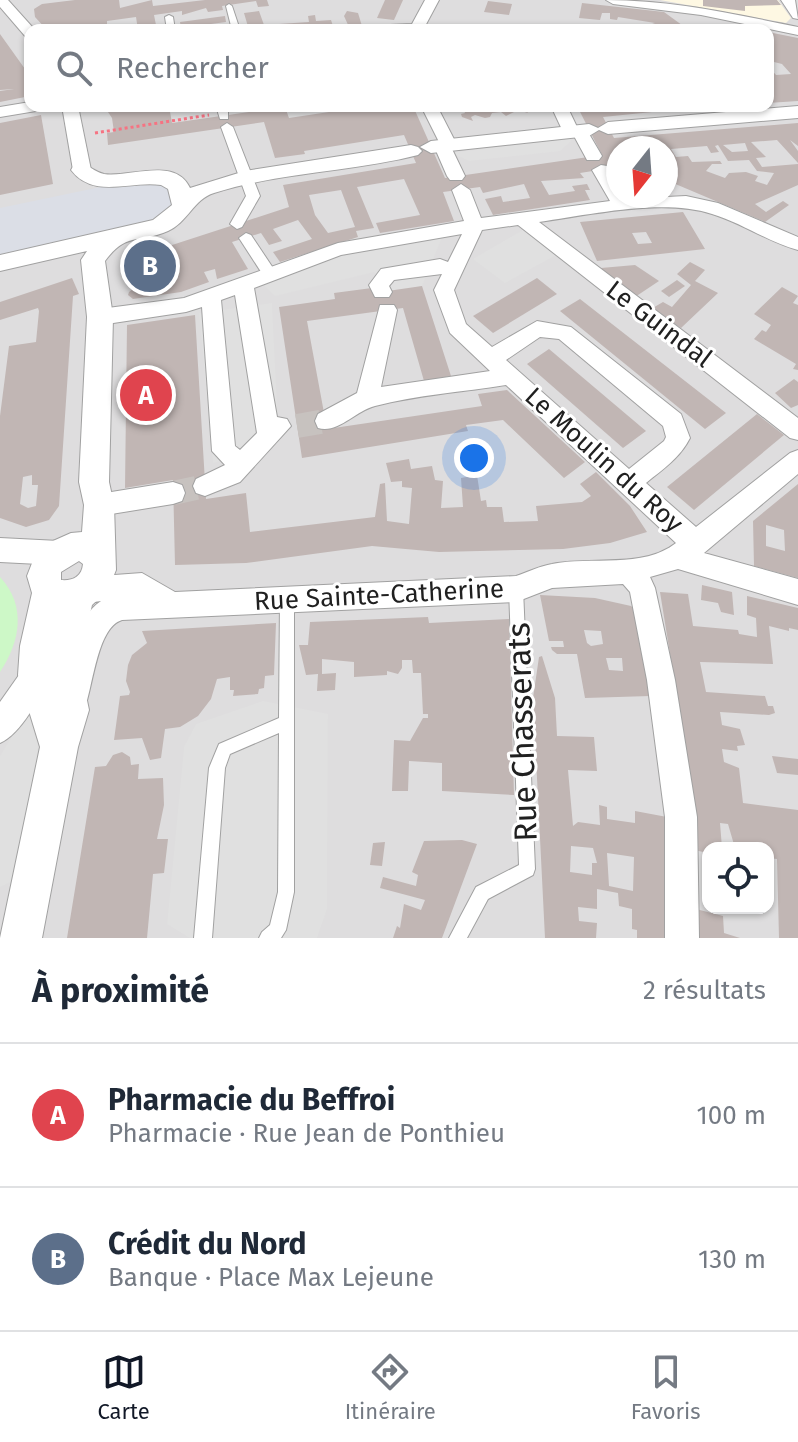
<!DOCTYPE html>
<html lang="fr">
<meta charset="utf-8">
<style>
body{margin:0;font-family:"Fira Sans",sans-serif;background:#f2f2f3;color:#1f2937}
.controls{position:absolute;right:24px;bottom:24px;display:grid;overflow:hidden;border-radius:16px;box-shadow:0 2px 6px #0004}
.controls button{width:72px;height:72px;display:grid;place-items:center;padding:0;border:0;border-bottom:2px solid #e0e1e3;background:#fff;color:#1f2937;font:40px sans-serif}
.compass{position:absolute;left:606px;top:136px;width:72px;height:72px;border-radius:50%;background:#fff;box-shadow:0 2px 6px #0004;rotate:197deg}
.you{position:absolute;left:474px;top:458px;width:28px;height:28px;margin:-20px;border:6px solid #fff;border-radius:50%;background:#1a73e8;box-shadow:0 0 0 12px #1a73e833}
.badge{display:grid;place-items:center;width:52px;height:52px;border-radius:50%;background:#111827;color:#fff;font-size:26px;font-weight:700}
.pin{position:absolute;translate:-50% -50%;border:4px solid #fff;box-shadow:0 2px 8px #0006}
.list{margin:0;padding:0;list-style:none}
h2{display:flex;justify-content:space-between;align-items:center;height:104px;margin:0;padding:0 32px;font-size:34px}
h2 small{font-size:26px;font-weight:400;color:#747a83}
.list li{display:grid;grid-template-columns:52px 1fr auto;gap:24px;align-items:center;box-sizing:border-box;height:144px;padding:0 32px;border-top:2px solid #e0e1e3}
.list b{display:block;font-size:30px;white-space:nowrap}
.list p{margin:0;font-size:26px;white-space:nowrap;color:#747a83}
.list em{font-size:26px;font-style:normal;color:#747a83}
.icon{flex:none;width:44px;height:44px;fill:none;stroke:currentColor;stroke-width:2;stroke-linecap:round;stroke-linejoin:round}
.map{position:relative;flex:none;width:798px;height:938px;overflow:hidden}
.search{position:absolute;background:#fff;box-shadow:0 2px 6px #0004;left:24px;right:24px;top:24px;height:88px;display:flex;align-items:center;gap:20px;box-sizing:border-box;padding:0 28px;border-radius:16px;color:#747a83;font-size:30px}
.sheet{height:392px;background:#fff}
nav{display:flex;justify-content:space-around;align-items:center;box-sizing:border-box;height:112px;border-top:2px solid #e0e1e3;background:#fff;font-size:22px;color:#747a83}
nav a{display:grid;justify-items:center;gap:4px}
nav .on{color:#111827}
.map>svg:first-child{display:block}
.residential{fill:#deddde;fill-rule:evenodd}
.education{fill:#fef8e3}
.park{fill:#cdf8c7}
.parking{fill:#e0e0e0}
.plaza{fill:#dbdee6}
.building{fill:#c1b6b4;fill-rule:evenodd}
.lines{fill:none;stroke-linecap:round;stroke-linejoin:round}
.minor-tunnel{stroke:#c7c2bf;stroke-width:24;stroke-dasharray:24 12;stroke-linecap:butt}
.service-casing{stroke:#a1a1a1;stroke-width:2}
.pedestrian-casing{stroke:#a1a1a1;stroke-width:2}
.minor-casing{stroke:#a1a1a1;stroke-width:2}
.tertiary-casing{stroke:#a1a1a1;stroke-width:2}
.path{stroke:#f67382;stroke-width:3;stroke-dasharray:3 3;stroke-linecap:butt}
.service{fill:#fff;fill-rule:evenodd}
.pedestrian{fill:#fff;fill-rule:evenodd}
.minor{fill:#fff;fill-rule:evenodd}
.tertiary{fill:#fff;fill-rule:evenodd}
.labels{text-anchor:middle;dominant-baseline:central;stroke-width:6;stroke-linejoin:round;paint-order:stroke}
.street-label{font-size:26px;fill:#202020;stroke:#fff}
.near-street-label{font-size:32px;fill:#202020;stroke:#fff}
</style>
<div class="map">
<svg width="798" height="938" viewBox="0 0 798 938">
<rect width="100%" height="100%" fill="#f1ebe7"/>
<path class="residential" d="M0 0H798V938H0ZM30 30H768V106H30ZM618 148H666V196H618ZM708 848H768V908H708Z"/>
<polygon class="education" points="660,0 778,0 791,18 786,23"/>
<path class="park" d="M0 577C27 606 20 642 0 672Z"/>
<g class="parking">
<polygon points="570,138 571,141 560,151 469,161 452,153"/>
<polygon points="523,230 556,255 505,283 473,259"/>
<polygon points="443,235 422,286 392,291 374,272 275,296 261,283 345,251"/>
<polygon points="272,303 279,443 213,463 199,313"/>
<polygon points="263,701 328,714 327,909 317,938 190,938 167,924 184,747 196,724"/>
<polygon points="28,709 38,745 37,778 17,879 0,887 0,756"/>
</g>
<polygon class="plaza" points="139,179 168,186 175,200 161,221 0,259 0,208"/>
<g class="building">
<polygon points="75,0 119,0 120,8 152,0 153,6 205,0 267,0 269,6 258,7 256,1 222,6 223,10 208,12 206,8 182,15 182,11 154,15 157,30 138,30 136,17 107,21 107,27 97,30 47,30 35,17 34,9 42,4"/>
<polygon points="385,0 403,0 394,20 377,18"/>
<polygon points="703,0 777,0 781,5 745,6 745,11 703,6"/>
<polygon points="488,1 512,4 509,15 484,12"/>
<polygon points="582,3 664,12 686,28 634,30 655,23 618,17 617,20 610,19 610,13 602,13 600,20 579,18"/>
<polygon points="259,11 264,25 309,22 308,16 315,15 316,21 331,20 333,26 249,30 244,13"/>
<polygon points="347,11 358,13 362,26 349,27 344,16"/>
<polygon points="225,16 226,22 181,28 180,22"/>
<polygon points="768,32 798,38 798,101 768,103 768,66 776,75 791,74 782,64 774,62 772,67 768,66"/>
<polygon points="0,34 30,76 30,96 0,102 0,91 14,89 0,90"/>
<path d="M104 106H169L172 123 285 107 289 118 369 106H413L445 178 602 155 577 106H711L603 117 614 138 798 123V146L790 140 798 151V163L777 140 751 142 766 157 756 158 762 167 798 164V185L755 204 766 212 783 201 789 205 765 222 666 180V167L670 162 666 163V148H618V167L580 173 584 178 541 181 549 195 575 191 572 186 587 184 590 190H585L590 200 493 215 485 199 501 196 503 202 530 198 524 184 483 193 480 187 443 192 454 221 380 233 376 223 420 215 404 179 357 187 374 228 356 231 358 237 280 262 273 252 312 239 298 220 273 229 282 241 269 245 261 233 232 242 248 269 217 279 215 269 204 272 209 282 181 292 133 299 128 295 129 292 140 284 129 259 289 207 283 185 416 163 404 135 304 151 305 154 275 158 264 122 108 145 107 133 114 132 112 118ZM745 143 748 151 732 152 723 145ZM718 145 728 161 749 160 757 171 774 173 767 185 755 181 758 176 746 172 729 173 725 178 706 171 712 164H722L720 161 692 162 688 156 676 157 671 149 707 146 711 153 719 152 715 146ZM341 190 355 227 328 233 315 215 309 195Z"/>
<polygon points="462,106 524,106 530,109 526,110 528,113 518,110 506,116 501,112 492,113 490,117 485,118 475,115 471,117 473,121 462,117 461,114 465,113"/>
<polygon points="41,115 53,184 0,195 0,123"/>
<path d="M683 212 705 249 597 261 580 222ZM646 232 652 243 638 244 632 233Z"/>
<polygon points="690,262 705,270 695,281 718,293 681,328 651,309 663,302 672,307 691,285 677,274"/>
<polygon points="635,265 659,281 635,297 603,274 601,268"/>
<path d="M72 278 79 294 73 296 59 506 49 520 26 527 0 518V416L9 346 36 342 39 311 38 308 0 320V302ZM32 475V485H38L36 506 28 508 20 504 23 477Z"/>
<polygon points="537,278 557,294 493,333 473,316"/>
<polygon points="677,280 685,286 669,297 661,291"/>
<polygon points="422,286 451,376 424,381 403,308 307,321 327,429 482,406 478,394 507,390 585,462 564,478 503,420 466,425 468,431 302,458 279,307 335,299 334,293 372,288 374,293"/>
<polygon points="782,287 798,296 793,303 798,305 798,370 793,369 796,364 754,339 762,330 766,332 771,325 754,314"/>
<polygon points="580,299 726,413 705,429 560,311"/>
<polygon points="195,315 206,499 246,493 250,532 375,517 380,484 385,483 387,521 409,524 412,488 402,487 402,481 391,482 386,463 409,459 411,469 432,466 435,480 443,481 441,508 463,507 461,478 477,475 481,501 486,500 487,507 502,507 504,522 538,521 536,506 582,502 591,496 580,484 596,472 630,506 647,532 610,543 563,549 439,552 372,546 246,563 175,565 173,480 125,488 127,325"/>
<polygon points="549,349 646,431 623,448 527,364"/>
<polygon points="794,379 798,382 798,405 791,408 775,393"/>
<polygon points="757,414 784,435 694,510 667,487"/>
<path d="M798 484V578L754 566 753 521ZM766 525 784 530 785 551 766 546Z"/>
<polygon points="702,585 732,592 734,615 721,612 718,603 701,600"/>
<polygon points="660,592 688,594 693,626 738,630 739,634 757,637 756,618 747,615 747,596 798,608 798,630 789,628 789,631 769,626 773,664 700,662 706,692 765,696 768,706 773,706 775,713 769,715 720,712 722,725 740,729 745,745 737,746 738,751 722,749 724,762 739,768 743,803 798,810 798,938 779,938 777,859 768,858 768,848 735,848 728,824 720,823 722,848 708,848 708,853 694,850 687,759"/>
<path d="M540 595 595 598 631 606 635 610 650 696 585 698 577 654H557L552 650 551 647H564L563 641H549ZM584 630 601 631 603 644 591 646 587 643ZM606 658H622L623 671 609 670Z"/>
<polygon points="428,617 429,623 509,619 514,795 442,791 442,763 409,761 408,791 392,791 394,740 410,741 423,718 428,718 428,714 423,714 421,673 413,673 412,660 402,660 402,668 398,674 387,671 387,675 354,677 354,662 322,659 322,674 336,673 335,690 317,691 318,674 306,675 299,645 308,645 310,622"/>
<polygon points="276,623 274,675 265,676 264,688 259,689 258,694 233,696 234,690 230,690 230,677 217,679 211,699 198,716 180,727 165,729 161,758 150,760 142,738 114,740 120,696 129,695 130,692 126,681 128,665 132,655 147,643 142,631"/>
<path d="M542 656 555 698 557 736 594 737 597 771 568 770 573 826 578 822 600 825 599 805 607 807V819L635 823V811L667 817 666 938H637V930L632 929V909L619 906 618 893 597 889V909L578 907 579 921 597 923 596 938H545L533 698 539 657ZM571 846 593 848 597 863H592V875L570 872ZM607 853 634 857 633 891 609 886Z"/>
<polygon points="122,752 130,757 131,765 139,764 138,779 163,778 164,805 157,839 168,839 164,873 153,874 147,938 67,938 95,767 106,766 113,755"/>
<polygon points="772,756 798,759 798,775 777,773"/>
<polygon points="462,840 477,844 442,938 393,938 397,926 400,928 404,904 421,910 425,900 380,888 383,877 416,886 418,875 412,872 424,841"/>
<polygon points="385,842 382,866 370,865 373,843"/>
<polygon points="696,909 723,916 724,933 740,938 696,938"/>
</g>
<g class="lines">
<g class="minor-tunnel">
<polyline points="297,426 326,421"/>
<polyline points="173,493 205,486"/>
</g>
<g class="service-casing">
<g id="service">
<polygon points="229,4 232,6 240,30 232,30 226,6"/>
<polygon points="169,15 173,17 175,30 167,30 165,17"/>
<polygon points="516,583 521,585 523,589 535,869 533,875 488,899 467,938 449,938 476,887 519,865 509,589 511,585"/>
<polygon points="287,593 292,594 294,599 294,892 286,930 281,938 259,938 262,932 270,925 278,892 279,733 230,754 225,768 212,938 194,938 209,768 219,744 279,718 280,599 282,594"/>
</g>
</g>
<g class="pedestrian-casing">
<g id="pedestrian">
<polygon points="216,106 228,106 228,119 220,119"/>
<polygon points="227,123 233,127 260,196 242,227 237,229 230,224 246,196 221,127"/>
<polygon points="246,233 251,235 277,274 275,278 265,278 239,238"/>
</g>
</g>
<g class="minor-casing">
<g id="minor">
<polygon points="0,0 8,0 35,30 30,30 30,37 25,36 0,7"/>
<polygon points="425,0 439,0 423,30 361,30 368,26 412,24"/>
<path d="M606 0C672 0 734 14 798 27V35L701 15 613 4Z"/>
<polygon points="781,0 795,0 798,19 793,18"/>
<polygon points="30,102 30,106 44,106 36,111 0,117 0,107"/>
<polygon points="62,106 78,106 91,170 88,174 82,175 73,170"/>
<polygon points="421,106 437,106 457,145 452,149 465,176 462,180 450,180 447,176 434,146 439,142"/>
<polygon points="551,106 567,106 577,127 585,127 602,156 599,160 587,160 574,136 565,136"/>
<path d="M601 165 607 166 618 184V196L627 199 686 196 718 203 798 237V250C768 242 742 223 712 214 662 198 590 215 539 222L798 418V440L790 438 518 225 482 230 454 290 466 324 492 347 537 321 571 327 681 414 690 438C680 458 663 469 646 483L696 527 790 453 798 450V474L704 553 798 579V605L678 569 650 577 655 588 675 680 697 817 699 938H665V817L647 680 630 592 623 584 552 588 516 602 122 620C96 628 93 690 83 713L73 718 63 713 58 703C66 674 75 617 101 601L87 603 78 599 74 590 78 581 87 577 142 573 175 592 516 576C528 572 540 566 552 564 591 556 643 569 676 543L506 385C463 392 417 395 375 406 355 411 338 434 318 428L315 421 318 414 357 393 380 305H394L397 310 381 387 490 371 450 333 434 290 442 274 394 280 389 286 392 292 389 297H375L369 285 381 269 440 259 448 262 462 234 341 255 254 288 277 417 287 419 291 426 240 482 205 496 196 493 193 486 196 479 225 465 212 451 202 307 186 312 100 325 93 322 90 317 93 312 100 309 184 298 338 243 464 221 452 190 461 184 470 190 481 218 610 201 592 170ZM235 295 257 433 240 450 235 446 221 300ZM540 337 559 339 663 426 666 437 664 441 629 469 506 360Z"/>
<polygon points="173,482 182,485 185,493 182,501 173,504 99,516 90,513 87,505 90,497 99,494"/>
<polygon points="0,538 59,541 68,545 72,553 68,561 59,565 0,562"/>
<path d="M36 661 46 665 50 675C41 696 21 734 0 743V702L26 665Z"/>
</g>
</g>
<g class="tertiary-casing">
<g id="tertiary">
<polygon points="798,106 798,118 608,134 599,130 589,136 431,153 420,147 431,141 589,124 598,128 608,122"/>
<path d="M411 145 418 147 422 151 418 155C352 172 280 172 214 193 194 199 187 223 168 231 139 244 127 231 105 261L113 317 109 482 114 505 116 570 108 590 92 605 79 662 89 710 78 747 42 938H0L40 747 18 675 20 646 32 593 27 576 34 558 44 545 71 533 82 532 84 505 79 482 87 317 81 260 87 251 0 271V255L153 220 172 205 168 189 161 185C130 180 94 200 71 170L74 165C88 162 92 171 104 174 130 178 175 156 190 188L245 171ZM79 561 83 564C82 577 72 581 61 580V572Z"/>
</g>
</g>
<polyline class="path" points="95,133 209,115"/>
<use href="#service" class="service"/>
<use href="#pedestrian" class="pedestrian"/>
<use href="#minor" class="minor"/>
<use href="#tertiary" class="tertiary"/>
</g>
<g class="labels">
<g class="street-label">
<text transform="translate(659 324) rotate(37)">Le Guindal</text>
<text transform="translate(604 460) rotate(42)">Le Moulin du Roy</text>
<text transform="translate(379 595) rotate(-3)">Rue Sainte-Catherine</text>
</g>
<g class="near-street-label">
<text transform="translate(522 732) rotate(-92)">Rue Chasserats</text>
</g>
</g>
</svg>
<div class="controls">
<button><svg class="icon" aria-label="locate" viewBox="0 0 24 24"><circle cx="12" cy="12" r="6"/><path d="M12 2v4M12 18v4M2 12h4M18 12h4"/></svg></button>
</div>
<svg class="compass" viewBox="-18 -18 36 36"><path d="M0-13l5 13h-10z" fill="#e53935"/><path d="M0 13l5-13h-10z" fill="#747a83"/></svg>
<div class="you"></div>
<div class="pin badge" style="left:146px;top:395px;background:#e0444e">A</div>
<div class="pin badge" style="left:150px;top:266px;background:#5c6f8a">B</div>
<div class="search"><svg class="icon" aria-label="search" viewBox="0 0 24 24"><circle cx="10" cy="10" r="6"/><path d="M15 15l6 6"/></svg>Rechercher</div>
</div>
<section class="sheet">
<h2>À proximité<small>2 résultats</small></h2>
<ul class="list">
<li><span class="badge" style="background:#e0444e">A</span><div><b>Pharmacie du Beffroi</b><p>Pharmacie · Rue Jean de Ponthieu</p></div><em>100 m</em></li>
<li><span class="badge" style="background:#5c6f8a">B</span><div><b>Crédit du Nord</b><p>Banque · Place Max Lejeune</p></div><em>130 m</em></li>
</ul>
</section>
<nav>
<a class="on"><svg class="icon" aria-label="map" viewBox="0 0 24 24"><path d="M3 6l6-2 6 2 6-2v14l-6 2-6-2-6 2zM9 4v14M15 6v14"/></svg>Carte</a>
<a><svg class="icon" aria-label="directions" viewBox="0 0 24 24"><path d="M12 3l9 9-9 9-9-9zM9 14v-3h6M13 9l2 2-2 2"/></svg>Itinéraire</a>
<a><svg class="icon" aria-label="saved" viewBox="0 0 24 24"><path d="M7 4h10v16l-5-4-5 4z"/></svg>Favoris</a>
</nav>
